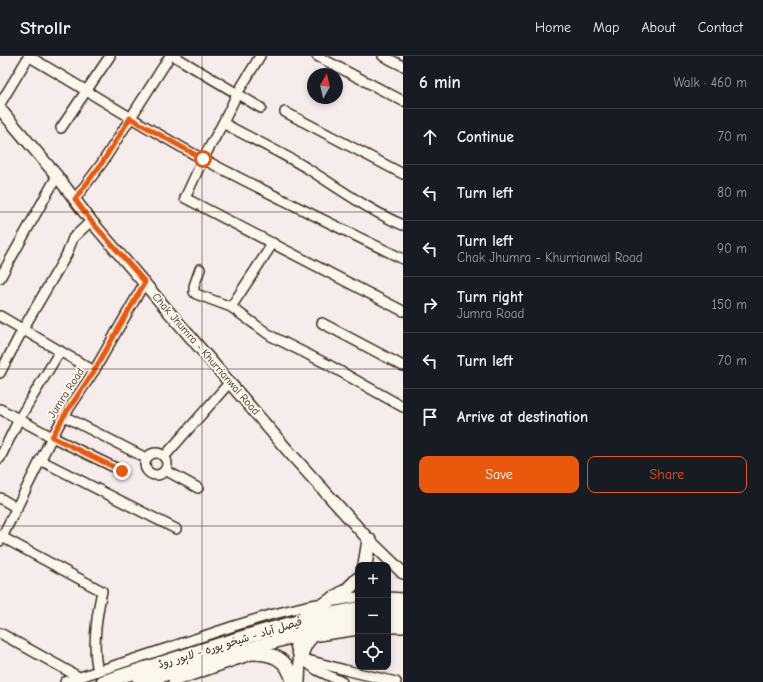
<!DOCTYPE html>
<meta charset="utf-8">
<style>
body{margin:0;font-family:"Comic Neue","Playpen Sans Arabic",sans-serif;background:#20242c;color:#f1f3f6}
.controls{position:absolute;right:12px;bottom:12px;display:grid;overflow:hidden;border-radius:8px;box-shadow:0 2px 6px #0003}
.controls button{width:36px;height:36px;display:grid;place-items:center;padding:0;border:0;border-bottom:1px solid #363941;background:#171b24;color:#f1f3f6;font:20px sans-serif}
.compass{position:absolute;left:307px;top:12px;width:36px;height:36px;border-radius:50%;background:#171b24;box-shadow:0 2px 6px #0003;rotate:8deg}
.stop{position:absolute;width:12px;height:12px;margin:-9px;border:3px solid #ea580c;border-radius:50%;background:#fff}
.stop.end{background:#ea580c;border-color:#fff;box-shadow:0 1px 4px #0008}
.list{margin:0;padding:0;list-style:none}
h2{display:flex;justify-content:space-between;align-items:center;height:52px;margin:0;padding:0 16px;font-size:17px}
h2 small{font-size:13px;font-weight:400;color:#9ea1a6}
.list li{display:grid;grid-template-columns:26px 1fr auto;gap:12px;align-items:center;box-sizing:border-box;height:56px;padding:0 16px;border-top:1px solid #363941}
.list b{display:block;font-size:15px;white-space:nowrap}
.list p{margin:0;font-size:13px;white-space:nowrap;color:#9ea1a6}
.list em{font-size:13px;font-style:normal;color:#9ea1a6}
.actions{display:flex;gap:8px;padding:12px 16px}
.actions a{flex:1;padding:9px 0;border:1px solid #ea580c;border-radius:8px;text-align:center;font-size:14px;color:#ea580c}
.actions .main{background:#ea580c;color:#fff}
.icon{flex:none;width:22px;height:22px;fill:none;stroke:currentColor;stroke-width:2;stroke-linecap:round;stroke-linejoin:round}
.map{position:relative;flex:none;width:403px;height:626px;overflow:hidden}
header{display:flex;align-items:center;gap:24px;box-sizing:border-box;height:56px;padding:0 20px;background:#171b24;border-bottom:1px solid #363941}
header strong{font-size:19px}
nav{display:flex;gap:22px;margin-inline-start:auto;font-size:14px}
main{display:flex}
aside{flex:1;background:#171b24}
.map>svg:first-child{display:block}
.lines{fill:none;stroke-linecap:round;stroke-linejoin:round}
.minor-casing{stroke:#3b2a1e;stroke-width:12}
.major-casing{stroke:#3b2a1e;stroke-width:14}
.highway-casing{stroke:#3b2a1e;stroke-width:16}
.minor{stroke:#fbf7ec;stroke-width:9}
.major{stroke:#fbf7ec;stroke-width:11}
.highway{stroke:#fbf7ec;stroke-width:13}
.route{stroke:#ea580c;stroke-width:5}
.grid{fill:none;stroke:#3b2a1e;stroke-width:1;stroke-opacity:0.55}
.labels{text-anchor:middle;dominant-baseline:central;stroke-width:4;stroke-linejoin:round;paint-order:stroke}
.street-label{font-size:11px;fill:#3b2a1e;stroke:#fbf7ec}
</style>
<header>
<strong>Strollr</strong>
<nav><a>Home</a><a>Map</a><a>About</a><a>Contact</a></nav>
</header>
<main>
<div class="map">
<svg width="403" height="626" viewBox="0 0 403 626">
<rect width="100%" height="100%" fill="#f7ecec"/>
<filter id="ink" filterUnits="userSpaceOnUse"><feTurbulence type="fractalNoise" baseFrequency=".025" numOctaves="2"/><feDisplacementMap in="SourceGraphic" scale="8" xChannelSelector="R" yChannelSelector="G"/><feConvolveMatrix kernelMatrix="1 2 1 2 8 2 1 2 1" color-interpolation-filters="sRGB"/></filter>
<g filter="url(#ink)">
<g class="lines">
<g class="minor-casing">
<g id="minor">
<path d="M28 0C87 34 143 71 203 103 269 138 336 170 403 203"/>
<polyline points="174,0 261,52"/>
<polyline points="260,0 237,38 223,67 203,103 185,142 403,255"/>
<polyline points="317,0 403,45"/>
<polyline points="383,0 403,10"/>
<polyline points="0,48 29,0"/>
<polyline points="285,56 403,118"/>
<path d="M223 67C250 82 278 95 305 111 337 131 368 154 403 169"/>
<polyline points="61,72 110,0"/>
<polyline points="75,143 102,107 170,0"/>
<polyline points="200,213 194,230 194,236 196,238 231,251 271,280 327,308 403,351"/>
<polyline points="0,222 57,120"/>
<polyline points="231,251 273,187"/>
<polyline points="0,260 94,315"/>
<polyline points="322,267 403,310"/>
<polyline points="0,317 23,273 67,198 73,182 91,165"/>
<polyline points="0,353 52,381 122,415"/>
<polyline points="64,360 146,402"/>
<circle cx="156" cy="408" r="11"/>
<polyline points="164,401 230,326"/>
<polyline points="0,402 19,363 60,295"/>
<polyline points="40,404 176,473"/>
<polyline points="165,414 198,432"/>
<polyline points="0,442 17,452"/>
<path d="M2 481 102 535C97 558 92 592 98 615"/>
<polyline points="0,485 52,381 64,360 94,315 145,226"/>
<polyline points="388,541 403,542"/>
<polyline points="388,572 403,572"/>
<polyline points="0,577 79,621"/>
<polyline points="312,581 358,574"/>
<polyline points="300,602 345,614 396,626"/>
<polyline points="306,606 317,614 342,626"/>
<polyline points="65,626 234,570 270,559 306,550 358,541"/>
<polyline points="173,626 254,598"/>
</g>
</g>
<g class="major-casing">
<g id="major">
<polyline points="0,53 57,120 91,165 289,396 369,484 403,517"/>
<polyline points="291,572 300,602 299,626"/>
</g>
</g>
<g class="highway-casing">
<g id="highway">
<polyline points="365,509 369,484"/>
<polyline points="388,551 403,551"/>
<polyline points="304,561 347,534 358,523"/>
<polyline points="388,562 403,562"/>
<path d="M247 597C270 596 288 601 293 626"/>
<path d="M300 602C304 589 308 582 319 574"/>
<path d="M103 626C187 600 272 568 358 553"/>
<polyline points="139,626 293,580 326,570 358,564"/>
</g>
</g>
<use href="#minor" class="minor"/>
<use href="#major" class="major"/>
<use href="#highway" class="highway"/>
</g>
</g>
<g class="lines" filter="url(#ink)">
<polyline class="route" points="122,415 52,381 64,360 94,315 145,226 91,165 75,143 102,107 130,62 203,103"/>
</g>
<path class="grid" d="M202 0V626M0 156H403M0 313H403M0 470H403"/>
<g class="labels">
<g class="street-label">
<text transform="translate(206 298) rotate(49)">Chak Jhumra - Khurrianwal Road</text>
<text transform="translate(66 337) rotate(-57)">Jumra Road</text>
<text transform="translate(230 587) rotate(-17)">فیصل آباد - شیخو پورہ - لاہور روڈ</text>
</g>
</g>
</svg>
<div class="controls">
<button>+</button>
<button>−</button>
<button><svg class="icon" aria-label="locate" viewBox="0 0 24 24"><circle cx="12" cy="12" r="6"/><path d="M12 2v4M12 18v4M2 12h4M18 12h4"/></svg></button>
</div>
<svg class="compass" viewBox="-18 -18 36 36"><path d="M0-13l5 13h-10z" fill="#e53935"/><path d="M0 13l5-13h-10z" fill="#9ea1a6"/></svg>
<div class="stop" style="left:203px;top:103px"></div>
<div class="stop end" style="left:122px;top:415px"></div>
</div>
<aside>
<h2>6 min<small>Walk · 460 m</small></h2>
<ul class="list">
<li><svg class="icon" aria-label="ahead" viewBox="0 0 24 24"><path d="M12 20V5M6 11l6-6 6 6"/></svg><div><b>Continue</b></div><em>70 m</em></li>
<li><svg class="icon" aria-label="left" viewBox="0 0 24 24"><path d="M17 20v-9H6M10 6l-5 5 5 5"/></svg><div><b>Turn left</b></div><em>80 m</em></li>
<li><svg class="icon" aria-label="left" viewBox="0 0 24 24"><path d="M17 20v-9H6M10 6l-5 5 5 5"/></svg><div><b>Turn left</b><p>Chak Jhumra - Khurrianwal Road</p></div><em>90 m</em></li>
<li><svg class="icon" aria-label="right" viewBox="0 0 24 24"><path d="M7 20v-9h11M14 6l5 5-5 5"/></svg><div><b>Turn right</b><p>Jumra Road</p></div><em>150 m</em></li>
<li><svg class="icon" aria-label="left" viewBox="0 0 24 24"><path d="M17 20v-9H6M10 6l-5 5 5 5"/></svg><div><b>Turn left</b></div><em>70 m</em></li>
<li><svg class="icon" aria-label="arrive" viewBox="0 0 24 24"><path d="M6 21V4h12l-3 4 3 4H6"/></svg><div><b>Arrive at destination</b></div></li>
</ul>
<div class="actions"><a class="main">Save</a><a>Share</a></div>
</aside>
</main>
